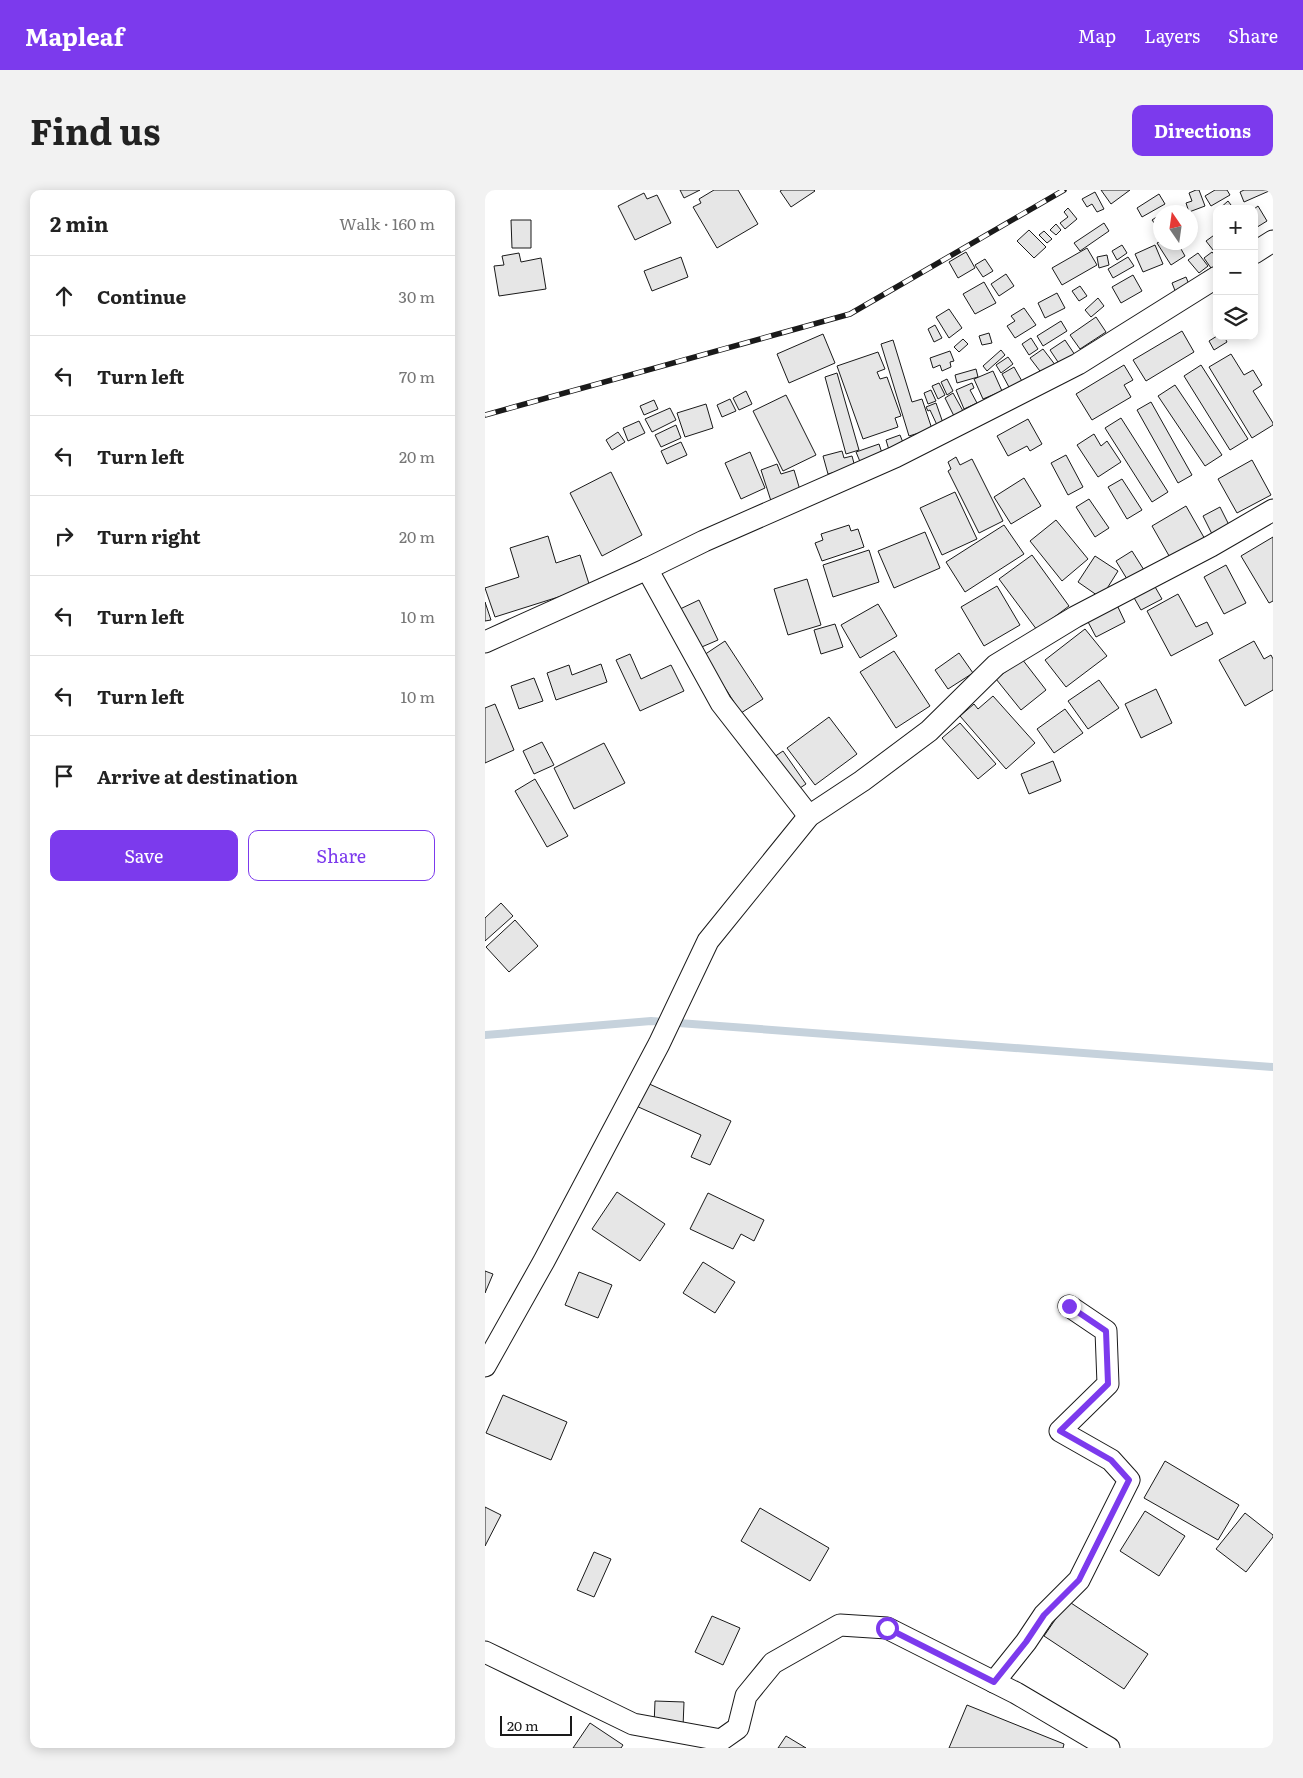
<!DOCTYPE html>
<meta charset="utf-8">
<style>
body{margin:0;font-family:Literata,serif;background:#f2f2f2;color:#222}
.controls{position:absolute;right:15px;top:15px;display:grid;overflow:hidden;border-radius:10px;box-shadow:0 2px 12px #0003}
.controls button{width:45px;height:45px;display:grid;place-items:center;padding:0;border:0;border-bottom:1px solid #e0e0e0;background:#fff;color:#222;font:25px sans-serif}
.compass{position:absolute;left:668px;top:15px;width:45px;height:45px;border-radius:50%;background:#fff;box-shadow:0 2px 12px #0003;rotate:347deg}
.scale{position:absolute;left:15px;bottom:12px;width:72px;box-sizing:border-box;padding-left:5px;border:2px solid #1a1a1a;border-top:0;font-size:14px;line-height:18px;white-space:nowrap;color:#1a1a1a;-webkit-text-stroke:4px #fff;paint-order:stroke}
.stop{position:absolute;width:15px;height:15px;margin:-11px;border:4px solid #7c3aed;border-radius:50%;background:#fff}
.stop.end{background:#7c3aed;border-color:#fff;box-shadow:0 1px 5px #0008}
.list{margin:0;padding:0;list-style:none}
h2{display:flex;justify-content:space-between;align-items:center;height:65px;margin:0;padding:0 20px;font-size:21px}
h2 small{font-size:16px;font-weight:400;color:#767676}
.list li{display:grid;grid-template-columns:32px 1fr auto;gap:15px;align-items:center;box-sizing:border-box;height:80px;padding:0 20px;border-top:1px solid #e0e0e0}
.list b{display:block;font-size:19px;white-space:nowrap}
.list em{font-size:16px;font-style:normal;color:#767676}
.actions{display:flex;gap:10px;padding:15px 20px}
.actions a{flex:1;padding:11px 0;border:1px solid #7c3aed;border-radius:10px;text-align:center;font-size:18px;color:#7c3aed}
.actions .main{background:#7c3aed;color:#fff}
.icon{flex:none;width:28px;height:28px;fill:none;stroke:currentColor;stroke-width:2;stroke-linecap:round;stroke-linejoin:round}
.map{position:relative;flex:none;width:788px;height:1558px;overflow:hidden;border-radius:10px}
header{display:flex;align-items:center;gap:30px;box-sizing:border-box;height:70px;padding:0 25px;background:#7c3aed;color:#fff}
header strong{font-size:24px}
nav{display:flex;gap:28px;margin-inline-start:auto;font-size:18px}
.intro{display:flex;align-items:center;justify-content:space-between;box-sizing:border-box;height:120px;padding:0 30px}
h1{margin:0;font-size:35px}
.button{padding:12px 22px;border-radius:10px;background:#7c3aed;color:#fff;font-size:18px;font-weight:700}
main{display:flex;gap:30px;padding:0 30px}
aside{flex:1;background:#fff;border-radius:10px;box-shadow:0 2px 12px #0003}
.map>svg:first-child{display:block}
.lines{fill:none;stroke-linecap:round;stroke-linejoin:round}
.stream{stroke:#c6d2dc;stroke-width:8}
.building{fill:#e6e6e6;stroke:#1a1a1a}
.minor-casing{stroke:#1a1a1a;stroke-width:23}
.minor{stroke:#fff;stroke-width:21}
.rail-casing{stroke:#1a1a1a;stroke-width:5.5}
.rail{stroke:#fff;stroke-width:4;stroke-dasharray:11;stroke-linecap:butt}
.route{stroke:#7c3aed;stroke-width:6}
</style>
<header>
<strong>Mapleaf</strong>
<nav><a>Map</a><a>Layers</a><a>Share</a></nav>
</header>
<div class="intro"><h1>Find us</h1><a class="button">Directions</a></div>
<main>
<aside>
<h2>2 min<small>Walk · 160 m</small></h2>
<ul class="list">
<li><svg class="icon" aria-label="ahead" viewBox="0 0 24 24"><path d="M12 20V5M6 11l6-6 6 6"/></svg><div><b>Continue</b></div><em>30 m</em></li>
<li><svg class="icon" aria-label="left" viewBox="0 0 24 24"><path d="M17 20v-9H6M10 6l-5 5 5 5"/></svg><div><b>Turn left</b></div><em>70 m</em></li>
<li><svg class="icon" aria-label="left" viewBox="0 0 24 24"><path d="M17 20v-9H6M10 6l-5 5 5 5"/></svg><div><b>Turn left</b></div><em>20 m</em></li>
<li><svg class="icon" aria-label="right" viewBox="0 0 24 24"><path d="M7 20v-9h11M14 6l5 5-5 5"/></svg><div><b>Turn right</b></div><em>20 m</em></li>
<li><svg class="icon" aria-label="left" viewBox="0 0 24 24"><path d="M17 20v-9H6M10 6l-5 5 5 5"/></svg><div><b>Turn left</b></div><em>10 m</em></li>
<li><svg class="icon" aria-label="left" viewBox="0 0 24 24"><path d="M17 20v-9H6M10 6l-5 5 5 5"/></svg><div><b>Turn left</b></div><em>10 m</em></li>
<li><svg class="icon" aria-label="arrive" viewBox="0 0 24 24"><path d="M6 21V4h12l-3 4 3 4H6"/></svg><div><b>Arrive at destination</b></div></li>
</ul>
<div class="actions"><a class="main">Save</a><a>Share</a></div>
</aside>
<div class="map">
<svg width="788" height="1558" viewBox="0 0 788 1558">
<rect width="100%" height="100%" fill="#fff"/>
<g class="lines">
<polyline class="stream" points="0,845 166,831 788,877"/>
</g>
<g class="building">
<polygon points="195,0 215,0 199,8"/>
<polygon points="229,0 253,0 273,34 232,58 208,17 216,13 214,9"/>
<polygon points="297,0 329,0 330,1 306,17 295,1"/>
<polygon points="616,0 645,0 626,14"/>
<polygon points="711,0 714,0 720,16 704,22 701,13 707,11 704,3"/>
<polygon points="730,0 742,0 745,5 726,16 720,6"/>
<polygon points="759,0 783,0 784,1 759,12 755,2"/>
<polygon points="610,2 619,19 612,22 607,14 602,17 597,9"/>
<polygon points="159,3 162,9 172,5 186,33 150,50 133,16"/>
<polygon points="674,4 680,14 657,27 652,18"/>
<polygon points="743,11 749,19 734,19"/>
<polygon points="773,16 782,31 769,39 769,19"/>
<polygon points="583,18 592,29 580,39 575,33 583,27 579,22"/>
<polygon points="676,24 676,36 673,38 667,30"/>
<polygon points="26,30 46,30 46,58 27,58"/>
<polygon points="619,33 624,41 595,61 589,53"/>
<polygon points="571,34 576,40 571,45 565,40"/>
<polygon points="544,40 561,57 549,68 532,51"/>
<polygon points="559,41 567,49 562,53 554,45"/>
<polygon points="732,43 732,65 721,51"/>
<polygon points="676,51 676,52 692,52 700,66 686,75 672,53"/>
<polygon points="637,55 642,63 632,70 627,61"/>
<polygon points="670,55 678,74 658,82 650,64"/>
<polygon points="602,58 612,75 577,95 567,78"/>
<polygon points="481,62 490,78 473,88 464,72"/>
<polygon points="727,62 732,68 732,83 722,89 718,83 726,78 719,68"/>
<polygon points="34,63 36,72 56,68 61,99 14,106 9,76 19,75 17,66"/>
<polygon points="713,63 723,76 714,83 703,70"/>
<polygon points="622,65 624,75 614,78 612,67"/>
<polygon points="196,67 203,87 167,101 159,81"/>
<polygon points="643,67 649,76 628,88 623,79"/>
<polygon points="500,69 508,81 498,87 490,75"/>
<polygon points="521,84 529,96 514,106 506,94"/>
<polygon points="648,85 657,101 636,113 627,97"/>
<polygon points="701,87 707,102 693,108 687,93"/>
<polygon points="499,92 511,113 490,124 478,104"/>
<polygon points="595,96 602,106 594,111 587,101"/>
<polygon points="572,103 580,118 560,128 553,113"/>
<polygon points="613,108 619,116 606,127 600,120"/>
<polygon points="539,118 551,135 530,148 522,136 530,131 526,126"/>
<polygon points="464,119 477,138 464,148 451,127"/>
<polygon points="611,127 621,142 595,159 585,145"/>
<polygon points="576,131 582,141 558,156 552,146"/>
<polygon points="450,135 457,148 449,152 443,139"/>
<polygon points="697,141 709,162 661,191 648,170"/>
<polygon points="504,143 507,153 497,155 494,146"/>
<polygon points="338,144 350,173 304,193 292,164"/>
<polygon points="732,146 739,146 742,152 729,160 724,151"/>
<polygon points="546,148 553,159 544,165 537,154"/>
<polygon points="478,149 483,154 474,162 469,157"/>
<polygon points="408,150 427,212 437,209 447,239 424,246 396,154"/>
<polygon points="580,150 590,165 575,175 565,160"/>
<polygon points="558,159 571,176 558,185 545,168"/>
<polygon points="516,160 520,165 502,181 498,176"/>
<polygon points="465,161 469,171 465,172 466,177 457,181 455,175 448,178 445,168"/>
<polygon points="393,162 400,179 392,182 395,189 402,187 416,226 410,228 413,237 378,249 352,176"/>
<polygon points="746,164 759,185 768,180 777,195 768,201 788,233 788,235 767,248 724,177"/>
<polygon points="523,167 528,174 516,183 511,175"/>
<polygon points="639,175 648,190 639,195 646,207 607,230 591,204"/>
<polygon points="716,175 763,249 745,260 699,186"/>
<polygon points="529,177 538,193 525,199 517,184"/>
<polygon points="491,179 493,187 472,193 470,185"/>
<polygon points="508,181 517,201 498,209 489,189"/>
<polygon points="352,183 374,260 361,264 340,187"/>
<polygon points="462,189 468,201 462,205 456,192"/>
<polygon points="454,193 460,205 453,209 447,196"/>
<polygon points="487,193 489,198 485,200 492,213 479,219 471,200"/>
<polygon points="690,195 737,265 720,276 673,206"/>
<polygon points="446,200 451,211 443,214 439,203"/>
<polygon points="261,201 267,214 254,220 248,208"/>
<polygon points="468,203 478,221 469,226 460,208"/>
<polygon points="301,205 331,265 298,281 268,221"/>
<polygon points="245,209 251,221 237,227 232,215"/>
<polygon points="169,210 173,219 159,225 155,216"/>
<polygon points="666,212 707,285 693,293 652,220"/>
<polygon points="451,213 458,233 452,235 445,220 443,221 441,217"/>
<polygon points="221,214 228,238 200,247 192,223"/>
<polygon points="185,218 191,230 167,242 160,229"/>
<polygon points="636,228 683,302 667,312 620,238"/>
<polygon points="543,229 557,254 545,261 542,256 523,266 512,246"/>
<polygon points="154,231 160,243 143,251 138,238"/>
<polygon points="191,235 196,248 176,257 170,245"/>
<polygon points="133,242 140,252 127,260 121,250"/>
<polygon points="609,244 616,256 622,251 636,272 613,287 592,255"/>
<polygon points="415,245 419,255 404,260 401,250"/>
<polygon points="196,252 202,265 182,274 176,261"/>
<polygon points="394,254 398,266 376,274 371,262"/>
<polygon points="357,261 359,268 367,266 370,277 343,284 338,266"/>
<polygon points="265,262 280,298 256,309 240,273"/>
<polygon points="581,265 598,297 583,305 566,273"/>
<polygon points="471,267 475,275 487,269 518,331 494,343 463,281 466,279 463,272"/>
<polygon points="767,270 786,305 752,323 733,289"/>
<polygon points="292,274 296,284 309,280 315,300 286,311 276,280"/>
<polygon points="126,282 157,345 117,366 85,303"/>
<polygon points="539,288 556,316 526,334 509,307"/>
<polygon points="637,289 657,320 642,329 623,297"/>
<polygon points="470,302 492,349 457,365 435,318"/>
<polygon points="604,309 624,338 610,347 591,317"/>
<polygon points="701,316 721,351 687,371 667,336"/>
<polygon points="735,317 744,335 727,344 718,326"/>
<polygon points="571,330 603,369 577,391 545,351"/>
<polygon points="364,335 366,341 373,339 379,357 337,371 330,353 338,350 336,344"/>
<polygon points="519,335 539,364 480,402 461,372"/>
<polygon points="440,342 455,378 409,398 393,361"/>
<polygon points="63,346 71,373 95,365 105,397 10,427 0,398 34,387 25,358"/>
<polygon points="788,347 788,411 784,413 756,366"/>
<polygon points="384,360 394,392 348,407 338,375"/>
<polygon points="647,361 659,380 642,389 631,371"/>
<polygon points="547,365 584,416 552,440 514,389"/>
<polygon points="610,366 633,381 616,408 593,392"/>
<polygon points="741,375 761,413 739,424 719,387"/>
<polygon points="322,389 336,435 303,445 289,399"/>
<polygon points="669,395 677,409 656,420 648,406"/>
<polygon points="512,396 535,435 499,456 476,417"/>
<polygon points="693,404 711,437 722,432 728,444 686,466 662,421"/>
<polygon points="214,410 233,450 212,459 193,420"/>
<polygon points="0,412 6,430 0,431"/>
<polygon points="393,414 412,446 375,468 356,435"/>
<polygon points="632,415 640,432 611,447 602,430"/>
<polygon points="350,434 358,457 336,464 329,440"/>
<polygon points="600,439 622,466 581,497 560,470"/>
<polygon points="240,451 278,509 256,523 219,465"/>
<polygon points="769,451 779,469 786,465 788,469 788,500 760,516 734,470"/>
<polygon points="409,461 445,516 411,538 375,482"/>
<polygon points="474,463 488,483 463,499 450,480"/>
<polygon points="145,464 156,489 186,475 199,501 155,521 131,470"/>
<polygon points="537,469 561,500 536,520 511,489"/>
<polygon points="116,474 122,492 71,510 62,483 84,475 87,485"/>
<polygon points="49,488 58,511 34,519 26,496"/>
<polygon points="614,490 634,518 603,539 583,511"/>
<polygon points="671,499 687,533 656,548 640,514"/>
<polygon points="508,506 550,553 521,579 475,526 489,514 493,519"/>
<polygon points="10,514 29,560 0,573 0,518"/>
<polygon points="580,519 598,543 569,563 552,539"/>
<polygon points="344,527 372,564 330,595 302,558"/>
<polygon points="475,533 511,574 493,589 457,548"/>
<polygon points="57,552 69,575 49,584 38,561"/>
<polygon points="119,553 140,593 89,619 69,578"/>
<polygon points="298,561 321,594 312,600 289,567"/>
<polygon points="568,571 576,591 544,604 536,584"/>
<polygon points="50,589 83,646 62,657 30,601"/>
<polygon points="16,713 28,726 0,751 0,728"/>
<polygon points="30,730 53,756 24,782 1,757"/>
<polygon points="160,892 246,931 225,975 206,967 216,945 149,915"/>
<polygon points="132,1002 180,1034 155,1071 107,1039"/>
<polygon points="223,1003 279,1030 269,1051 256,1044 248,1059 205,1039"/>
<polygon points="218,1072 250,1092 230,1123 198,1103"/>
<polygon points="0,1081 8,1084 0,1103"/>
<polygon points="94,1082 127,1095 113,1128 80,1115"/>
<polygon points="18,1205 82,1232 66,1270 1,1243"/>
<polygon points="680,1271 754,1315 733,1350 659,1308"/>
<polygon points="0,1317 16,1325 0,1356"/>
<polygon points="275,1318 344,1358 325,1391 256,1351"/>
<polygon points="660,1321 700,1346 674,1386 635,1361"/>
<polygon points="760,1323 788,1345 788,1347 761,1382 731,1359"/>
<polygon points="109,1362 126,1369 109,1407 92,1400"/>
<polygon points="583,1411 663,1464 639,1499 559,1446"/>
<polygon points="227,1426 255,1438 238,1475 210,1462"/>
<polygon points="170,1511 199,1512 198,1537 169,1536"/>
<polygon points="482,1515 579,1554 578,1558 464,1558"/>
<polygon points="105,1533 138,1555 136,1558 88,1558"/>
<polygon points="301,1546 321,1558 293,1558"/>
</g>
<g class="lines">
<g class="minor-casing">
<g id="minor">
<polyline points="769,63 788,51"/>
<polyline points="162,379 236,513 324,626"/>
<polyline points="0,452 162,379 219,351 410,267 593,174 732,87"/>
<polyline points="0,1176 59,1071 174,854 223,751 324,626 377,591 444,541 511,475 590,427 726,356 788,320"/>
<polyline points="0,1462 148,1534 236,1550 253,1538 261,1506 288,1473 355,1435 402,1438 531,1503 624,1558"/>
<polyline points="509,1492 541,1452 559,1425 594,1390 644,1290 626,1270 575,1241 623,1194 621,1141 584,1116"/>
</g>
</g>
<use href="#minor" class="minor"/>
<g class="rail-casing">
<polyline id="rail" points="0,225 365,124 579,0"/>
</g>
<use href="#rail" class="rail"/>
</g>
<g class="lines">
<polyline class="route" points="402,1438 509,1492 541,1452 559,1425 594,1390 644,1290 626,1270 575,1241 623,1194 621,1141 584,1116"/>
</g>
</svg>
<div class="controls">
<button>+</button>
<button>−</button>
<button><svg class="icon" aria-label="layers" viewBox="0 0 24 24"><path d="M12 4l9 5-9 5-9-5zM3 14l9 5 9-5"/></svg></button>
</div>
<svg class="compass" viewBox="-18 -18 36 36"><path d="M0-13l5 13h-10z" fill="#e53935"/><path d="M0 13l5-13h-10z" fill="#767676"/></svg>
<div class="scale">20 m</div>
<div class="stop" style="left:402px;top:1438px"></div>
<div class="stop end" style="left:584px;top:1116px"></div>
</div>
</main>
